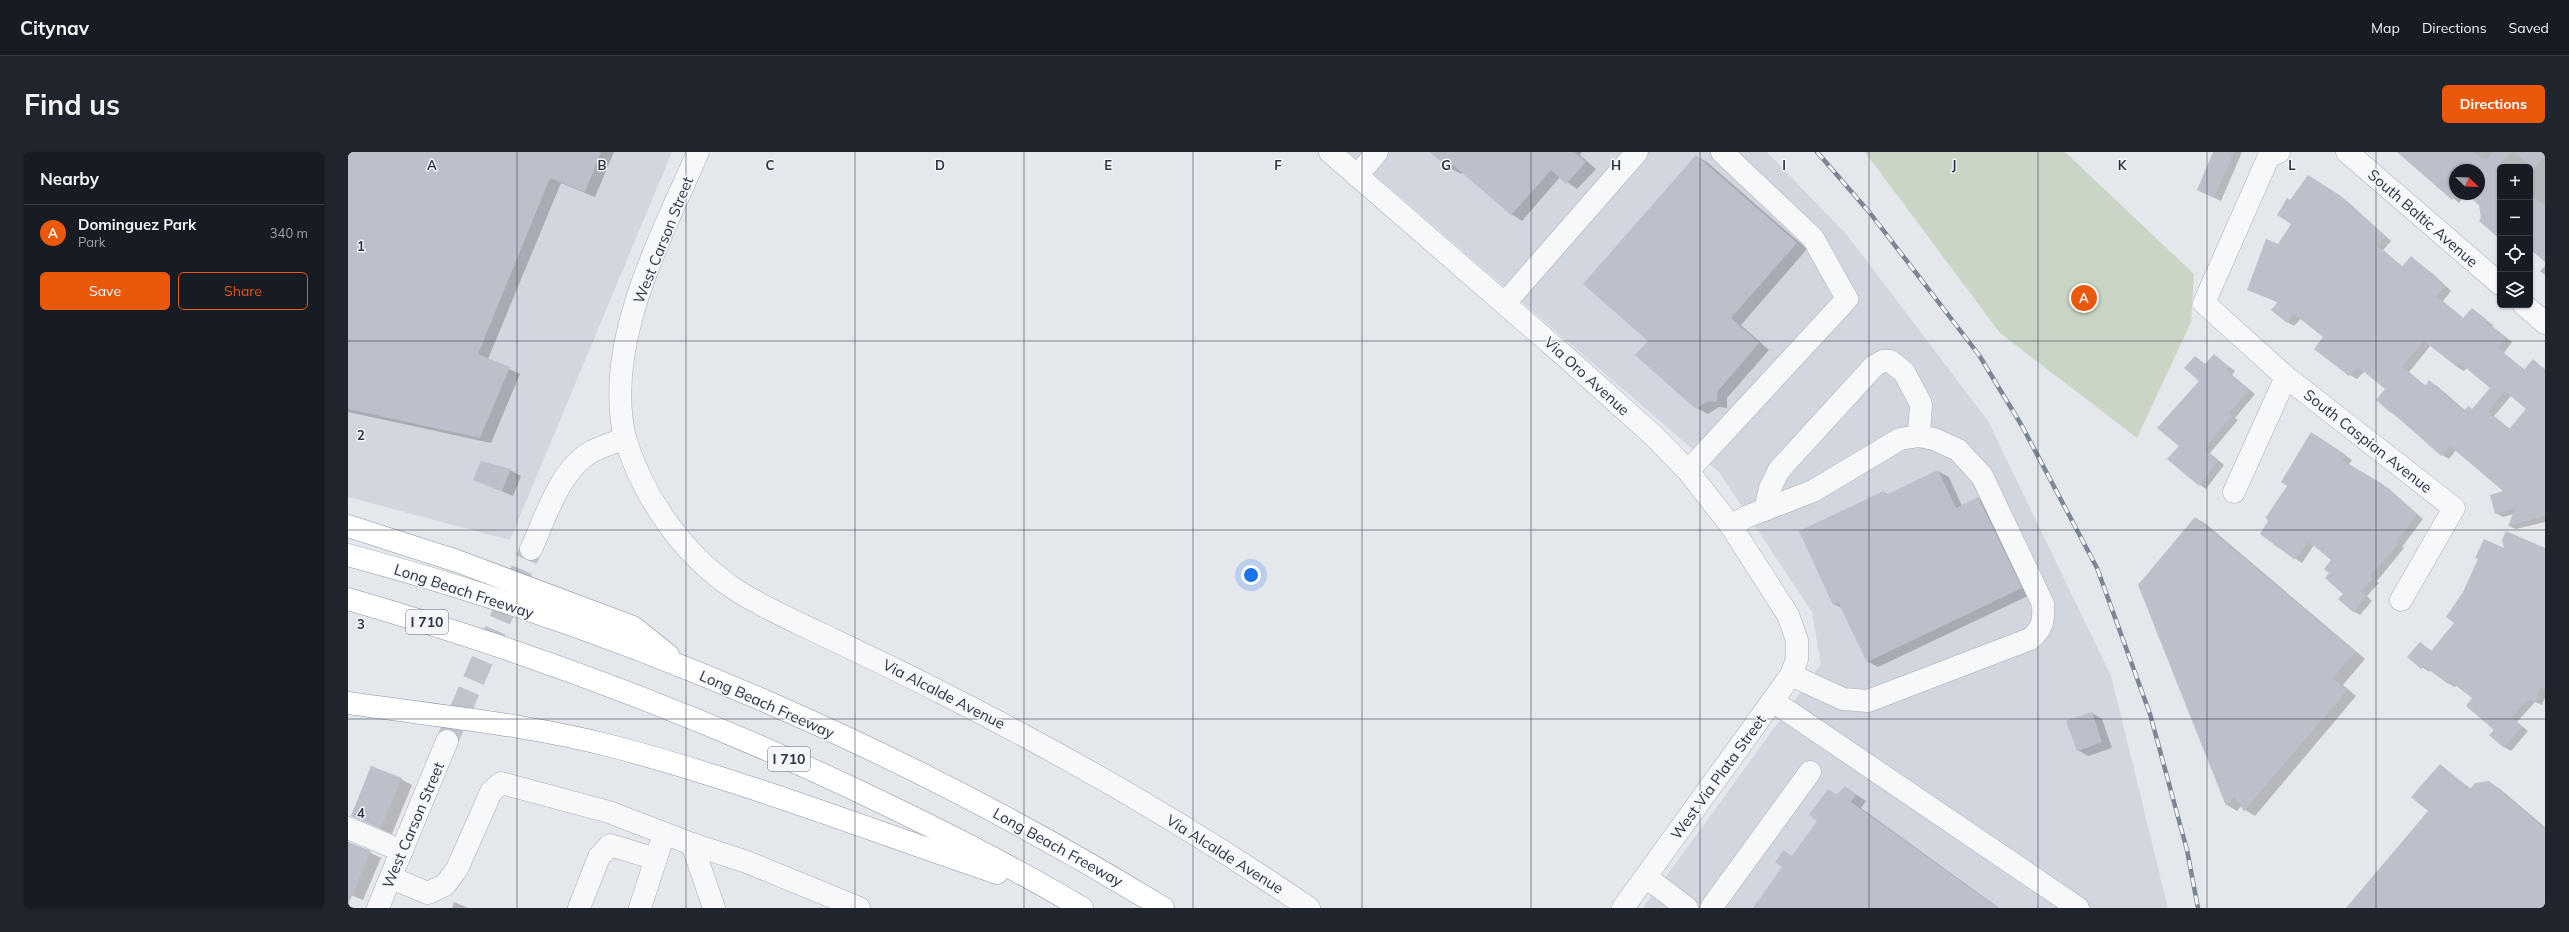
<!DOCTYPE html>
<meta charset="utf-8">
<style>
body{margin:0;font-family:Mulish,sans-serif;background:#20242c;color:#f1f3f6}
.controls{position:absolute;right:12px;top:12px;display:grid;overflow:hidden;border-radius:6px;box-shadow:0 1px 3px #0004}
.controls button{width:36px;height:36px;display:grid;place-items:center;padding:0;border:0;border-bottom:1px solid #363941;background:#171b24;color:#f1f3f6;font:20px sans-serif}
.compass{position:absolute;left:2101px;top:12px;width:36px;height:36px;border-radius:50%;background:#171b24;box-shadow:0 1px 3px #0004;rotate:113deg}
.you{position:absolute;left:903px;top:423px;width:14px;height:14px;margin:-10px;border:3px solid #fff;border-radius:50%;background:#1a73e8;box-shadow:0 0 0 6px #1a73e833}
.badge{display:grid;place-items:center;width:26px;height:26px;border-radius:50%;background:#ea580c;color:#fff;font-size:13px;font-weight:700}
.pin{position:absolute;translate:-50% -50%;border:2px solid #fff;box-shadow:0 1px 4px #0006}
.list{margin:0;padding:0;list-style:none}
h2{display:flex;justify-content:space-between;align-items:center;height:52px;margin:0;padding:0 16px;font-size:17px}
h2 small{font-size:13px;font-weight:400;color:#9ea1a6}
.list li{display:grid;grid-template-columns:26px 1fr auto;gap:12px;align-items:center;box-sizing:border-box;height:56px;padding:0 16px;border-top:1px solid #363941}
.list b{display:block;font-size:15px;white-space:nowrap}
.list p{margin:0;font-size:13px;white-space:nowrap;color:#9ea1a6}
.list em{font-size:13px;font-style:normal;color:#9ea1a6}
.actions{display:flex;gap:8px;padding:12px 16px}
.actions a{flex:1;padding:9px 0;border:1px solid #ea580c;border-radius:6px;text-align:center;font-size:14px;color:#ea580c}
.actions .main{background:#ea580c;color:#fff}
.icon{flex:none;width:22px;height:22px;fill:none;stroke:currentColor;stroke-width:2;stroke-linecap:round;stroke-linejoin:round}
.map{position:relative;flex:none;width:2197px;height:756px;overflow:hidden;border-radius:6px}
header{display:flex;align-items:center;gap:24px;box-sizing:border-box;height:56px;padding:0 20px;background:#171b24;border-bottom:1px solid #363941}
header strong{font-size:19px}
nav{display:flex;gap:22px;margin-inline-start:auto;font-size:14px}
.intro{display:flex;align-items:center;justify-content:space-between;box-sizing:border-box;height:96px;padding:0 24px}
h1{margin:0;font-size:28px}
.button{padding:10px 18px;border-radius:6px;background:#ea580c;color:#fff;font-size:14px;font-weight:700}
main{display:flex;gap:24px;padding:0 24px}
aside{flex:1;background:#171b24;border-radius:6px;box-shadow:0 1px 3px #0004}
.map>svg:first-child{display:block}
.built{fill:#d2d6de}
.green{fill:#c9d6c5}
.shadow{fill:#0003;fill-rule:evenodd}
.building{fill:#bbc0ca;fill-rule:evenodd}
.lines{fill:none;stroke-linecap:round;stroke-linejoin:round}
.minor-tunnel{stroke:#bfc3cb;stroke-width:22;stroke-dasharray:22 11;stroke-linecap:butt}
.minor-casing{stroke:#a9aeb7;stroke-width:23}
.highway-casing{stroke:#8b94a3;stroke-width:23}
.minor{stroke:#f7f8fa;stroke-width:22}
.highway{stroke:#fff;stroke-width:22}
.rail-casing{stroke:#7d8696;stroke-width:4.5}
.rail{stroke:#f4f6f9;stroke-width:3;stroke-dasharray:9;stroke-linecap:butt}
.grid{fill:none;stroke:#2b3445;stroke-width:1;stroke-opacity:0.55}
.labels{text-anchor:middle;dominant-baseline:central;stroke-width:3;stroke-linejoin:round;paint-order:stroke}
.shield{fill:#f4f6f9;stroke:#676e7b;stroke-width:1}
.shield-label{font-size:14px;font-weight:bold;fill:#2b3445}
.street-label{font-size:15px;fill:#2b3445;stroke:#f4f6f9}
.grid-label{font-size:13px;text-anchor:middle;font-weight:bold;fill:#2b3445;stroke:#f4f6f9;stroke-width:3;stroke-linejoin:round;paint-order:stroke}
</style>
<header>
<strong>Citynav</strong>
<nav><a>Map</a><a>Directions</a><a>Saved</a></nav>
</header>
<div class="intro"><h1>Find us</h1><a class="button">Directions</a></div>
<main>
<aside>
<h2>Nearby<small></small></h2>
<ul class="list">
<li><span class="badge">A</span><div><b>Dominguez Park</b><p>Park</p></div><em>340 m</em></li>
</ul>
<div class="actions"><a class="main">Save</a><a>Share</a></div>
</aside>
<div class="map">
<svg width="2197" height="756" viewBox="0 0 2197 756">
<rect width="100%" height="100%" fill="#e4e7ec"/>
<g class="built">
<polygon points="0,0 324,0 162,388 0,345"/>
<polygon points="1000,0 1419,0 1499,83 1640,269 1763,524 1820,756 1295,756 1473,512 1464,460 1371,320"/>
</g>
<polygon class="green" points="1517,0 1717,0 1846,122 1843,170 1789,286 1652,181"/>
<g class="shadow">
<polygon points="0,0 266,0 247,45 213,31 140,207 172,222 143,291 0,260"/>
<polygon points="1084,0 1234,0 1232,3 1248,17 1229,37 1212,25 1174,69 1163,62 1115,20 1113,22 1102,16"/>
<polygon points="1866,0 1894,0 1873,49 1850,38"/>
<polygon points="2051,0 2197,0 2197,108 2182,97 2182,15 2152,15 2152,87 2132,69 2139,59 2120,42 2131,42 2131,18 2107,18 2107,42 2118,42 2111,51"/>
<polygon points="1348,4 1359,10 1459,97 1393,173 1421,198 1379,246 1379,256 1371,255 1360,262 1349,256 1301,189"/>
<path d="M1967 29 2000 50 2043 89 2035 98 2055 115 2063 105 2085 122 2103 139 2095 149 2116 167 2124 157 2145 173 2144 174 2164 190 2156 201 2177 218 2185 209 2197 217V370L2168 377 2161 374 2166 362 2155 365 2148 361 2157 340 2108 298 2101 307 2094 303 2029 248 2039 237 2017 219 2009 227 2002 223 1976 185 1953 166 1946 174 1939 170 1931 151 1908 141 1930 94 1945 71 1943 49ZM2083 193 2109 215 2116 219 2119 216 2143 236 2125 258 2118 259 2089 234 2082 230 2078 234 2061 220ZM2163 244 2179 257 2162 277 2146 264Z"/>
<polygon points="2197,114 2197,123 2192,119"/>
<polygon points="1866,203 1887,219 1884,223 1907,242 1887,266 1890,268 1862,301 1876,313 1858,337 1852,333 1832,294 1852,229 1847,205 1858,213"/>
<polygon points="1970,285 2004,308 2000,313 2040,336 2075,367 2054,395 2056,396 2029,429 2031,431 2019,444 2024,449 2012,463 2005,459 1983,421 1984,408 1966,393 1954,411 1925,392 1940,334"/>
<polygon points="162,318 173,324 165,344 127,328"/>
<polygon points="1590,319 1601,325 1614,354 1630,346 1641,352 1684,442 1530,515 1519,509 1494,456 1486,452 1536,340 1541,343"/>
<polygon points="1848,366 1858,372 2017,507 1995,533 2008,544 1907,664 1897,658 1894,653 1889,659 1879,653"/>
<polygon points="2197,397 2197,546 2194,553 2187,550 2169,570 2180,579 2163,599 2156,595 2126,546 2109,533 2107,535 2100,531 2083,518 2081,520 2060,505 2072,491 2084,499 2108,470 2157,398"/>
<polygon points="1744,561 1754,567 1764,596 1740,604 1730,598"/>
<polygon points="2092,613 2123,637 2141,630 2152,637 2197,675 2197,756 2000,756 2081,659"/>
<polygon points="53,627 64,633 44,682 4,664"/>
<polygon points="1497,635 1518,649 1513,656 1651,756 1406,756 1470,669 1480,638 1489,643"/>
<polygon points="0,690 33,706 15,748 0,742"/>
<polygon points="106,750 120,756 104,756"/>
</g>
<g class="building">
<polygon points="0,0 253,0 237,40 202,26 130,202 162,215 132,286 0,257"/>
<polygon points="1082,0 1226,0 1238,10 1218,32 1203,18 1163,63 1105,13 1101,17"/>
<polygon points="1865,0 1886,0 1866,46 1849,38"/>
<polygon points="2049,0 2126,0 2137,9 2145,0 2163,0 2152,13 2152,87 2131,69 2133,66 2131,53 2118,42 2131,42 2131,18 2107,18 2108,42 2104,48"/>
<polygon points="2165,0 2197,0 2197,4 2186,17"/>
<polygon points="1348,3 1449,91 1383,166 1411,191 1369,240 1369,250 1360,249 1348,257 1287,203 1300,189 1235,132"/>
<path d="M1960 23 1993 44 2037 84 2029 93 2054 115 2063 104 2078 117 2097 135 2088 144 2115 166 2124 156 2139 168 2138 170 2158 186 2150 196 2176 218 2185 207 2197 218V364L2160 374 2167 356 2147 362 2142 343 2155 339 2102 294 2093 304 2044 260 2043 261 2028 248 2037 237 2010 215 2001 224 1966 197 1975 185 1946 162 1939 171 1923 158 1930 150 1899 138 1918 87 1930 92 1943 72 1929 63 1939 46 1942 48ZM2076 189 2109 215 2112 211 2142 236 2124 257 2120 254 2116 259 2081 228 2077 234 2054 215ZM2157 239 2178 257 2161 277 2140 260Z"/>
<polygon points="2182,41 2197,54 2197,110 2182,97"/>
<polygon points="1866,202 1881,215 1878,218 1901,238 1881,261 1884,264 1856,297 1870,309 1851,334 1819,307 1831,294 1809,276 1851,229 1836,216 1847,204 1857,212"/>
<polygon points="1963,280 1998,303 1994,308 2033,331 2069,362 2048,390 2050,392 2022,424 2025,426 2013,440 2018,444 2005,460 1990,447 1995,442 1977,426 1981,421 1976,417 1983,408 1960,389 1947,408 1912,382 1920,369 1918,365 1939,334 1933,330"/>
<polygon points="133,309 163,317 154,339 125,328"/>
<polygon points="1590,318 1608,356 1630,345 1674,436 1519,510 1490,450 1485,453 1451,379 1536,339 1538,343"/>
<polygon points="1847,365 2007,500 1985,526 1999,538 1896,659 1886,644 1878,654 1790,433"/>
<polygon points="2158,379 2197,396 2197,537 2193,535 2187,550 2180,547 2163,565 2174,575 2156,596 2141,583 2146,578 2118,554 2124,546 2102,529 2100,532 2076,514 2073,517 2059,505 2072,490 2083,499 2106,471 2098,465 2115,440 2130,407 2127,406 2136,387 2156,396 2154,388"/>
<polygon points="1744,560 1754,590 1729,599 1718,569"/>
<polygon points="2092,612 2122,637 2127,631 2141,629 2197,677 2197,756 1998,756 2080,659 2063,645"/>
<polygon points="23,614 54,626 33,676 3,664"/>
<polygon points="1497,634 1508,642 1503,650 1650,756 1405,756 1434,715 1427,710 1435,698 1444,704 1469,669 1461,663 1480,637 1488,643"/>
<polygon points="0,690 23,699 0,753"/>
</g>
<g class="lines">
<polyline class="minor-tunnel" points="99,589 183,397"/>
<g class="minor-casing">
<g id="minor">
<polyline points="982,0 1219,206 1306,284 1340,319 1383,374 1440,463 1449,488 1449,507 1443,523 1275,756"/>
<polyline points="1931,0 1921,4 1856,151 1938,225 2106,356 2053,448"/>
<polyline points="1999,0 2152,132"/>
<polyline points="1009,24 1029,0"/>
<polyline points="1157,151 1289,0"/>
<polyline points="2176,153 2197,171"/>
<path d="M277 286C295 345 334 401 385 436 412 454 442 467 471 481 513 501 554 520 594 541 721 605 844 676 961 756"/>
<polyline points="1340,319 1499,147 1465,86 1374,0"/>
<polyline points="1886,340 1938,225"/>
<polyline points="1417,358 1422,336 1431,318 1526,214 1535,209 1542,209 1556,220 1573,252 1571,284"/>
<path d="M1383 374 1398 365 1465 339 1552 287 1571 284 1586 287 1610 298 1634 324 1695 452C1696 468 1695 477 1682 487L1520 549 1495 547 1443 523"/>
<path d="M183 397C197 367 212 317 243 300 254 294 266 291 277 286 255 191 313 86 350 0"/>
<polyline points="1425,549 1730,756"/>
<polyline points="0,676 54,699"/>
<polyline points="344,692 399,710 511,756"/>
<polyline points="1298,725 1339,756"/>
<polyline points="43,726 80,741 97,733 109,717 143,640 153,631 261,660 344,692 366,756"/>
<polyline points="30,756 99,589"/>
<polyline points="231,756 251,705 262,693 308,707"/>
<polyline points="292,756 312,694"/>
<polyline points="1363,756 1462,620"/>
</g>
</g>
<g class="highway-casing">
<g id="highway">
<polyline points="0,374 109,409 285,475 320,503"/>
<path d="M0 403C284 479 564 602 815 756"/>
<path d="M0 447C177 498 343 560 510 639 586 675 662 713 734 756"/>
<path d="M0 551C88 564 180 572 267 595 396 629 522 678 649 721"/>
</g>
</g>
<use href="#minor" class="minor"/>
<use href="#highway" class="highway"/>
<g class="rail-casing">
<polyline id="rail" points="1469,0 1522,61 1631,203 1674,274 1749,416 1802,562 1839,698 1850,756"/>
</g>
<use href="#rail" class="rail"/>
</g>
<path class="grid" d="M169 0V756M338 0V756M507 0V756M676 0V756M845 0V756M1014 0V756M1183 0V756M1352 0V756M1521 0V756M1690 0V756M1859 0V756M2028 0V756M0 189H2197M0 378H2197M0 567H2197"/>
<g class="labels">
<g class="shield">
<rect x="58" y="458" width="42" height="24" rx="3"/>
<rect x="420" y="595" width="42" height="24" rx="3"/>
</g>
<g class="shield-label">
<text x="79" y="470">I 710</text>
<text x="441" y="607">I 710</text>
</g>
<g class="street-label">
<text transform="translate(2075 66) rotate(41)">South Baltic Avenue</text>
<text transform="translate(315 88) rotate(-68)">West Carson Street</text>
<text transform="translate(1239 224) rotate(42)">Via Oro Avenue</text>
<text transform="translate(2020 289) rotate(38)">South Caspian Avenue</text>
<text transform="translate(116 439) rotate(18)">Long Beach Freeway</text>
<text transform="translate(596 542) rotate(27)">Via Alcalde Avenue</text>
<text transform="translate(419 552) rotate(24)">Long Beach Freeway</text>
<text transform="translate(1370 625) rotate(-54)">West Via Plata Street</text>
<text transform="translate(65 673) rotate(-67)">West Carson Street</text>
<text transform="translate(710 695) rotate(29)">Long Beach Freeway</text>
<text transform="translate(877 702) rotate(32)">Via Alcalde Avenue</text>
</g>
</g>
<g class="grid-label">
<text x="84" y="18">A</text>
<text x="254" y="18">B</text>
<text x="422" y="18">C</text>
<text x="592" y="18">D</text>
<text x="760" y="18">E</text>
<text x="930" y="18">F</text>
<text x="1098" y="18">G</text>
<text x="1268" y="18">H</text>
<text x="1436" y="18">I</text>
<text x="1606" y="18">J</text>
<text x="1774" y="18">K</text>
<text x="1944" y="18">L</text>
<text x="13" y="99">1</text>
<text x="13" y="288">2</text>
<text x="13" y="477">3</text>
<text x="13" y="666">4</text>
</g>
</svg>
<div class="controls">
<button>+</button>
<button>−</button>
<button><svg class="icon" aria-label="locate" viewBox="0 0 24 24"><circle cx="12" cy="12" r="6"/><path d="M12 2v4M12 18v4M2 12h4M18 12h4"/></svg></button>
<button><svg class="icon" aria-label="layers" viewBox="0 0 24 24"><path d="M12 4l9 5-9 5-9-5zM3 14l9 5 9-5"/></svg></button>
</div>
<svg class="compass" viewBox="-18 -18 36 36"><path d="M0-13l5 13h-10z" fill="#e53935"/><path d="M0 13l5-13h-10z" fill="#9ea1a6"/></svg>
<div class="you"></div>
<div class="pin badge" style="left:1736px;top:146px">A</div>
</div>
</main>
